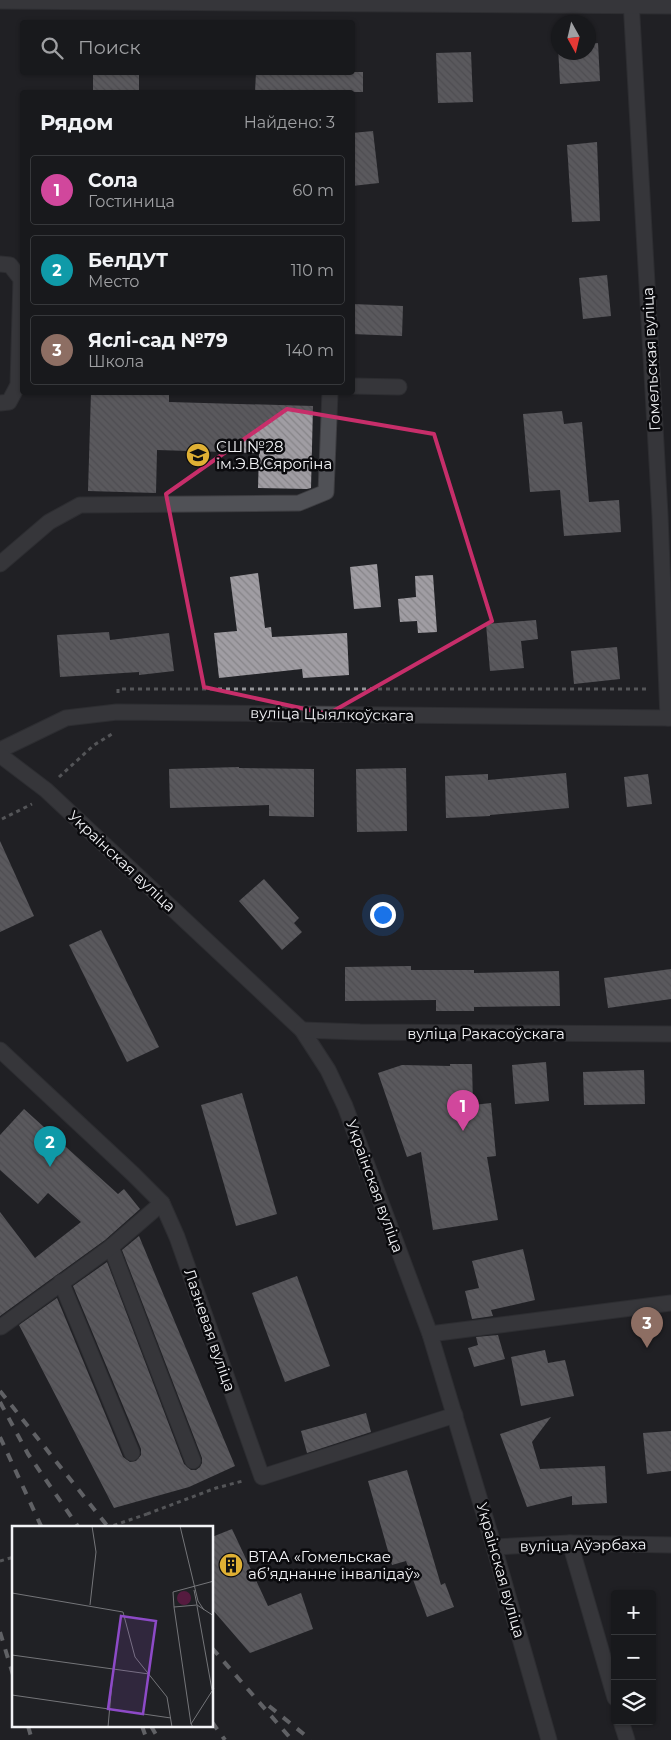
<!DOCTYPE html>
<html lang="ru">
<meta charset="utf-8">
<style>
body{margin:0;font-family:Montserrat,sans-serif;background:#252629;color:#f1f3f6}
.controls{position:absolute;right:15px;bottom:15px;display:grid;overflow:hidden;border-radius:5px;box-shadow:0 1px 4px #0004}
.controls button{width:45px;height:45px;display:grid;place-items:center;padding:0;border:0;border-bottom:1px solid #36383b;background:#18191c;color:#f1f3f6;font:25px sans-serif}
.compass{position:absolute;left:551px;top:15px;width:45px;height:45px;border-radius:50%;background:#18191c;box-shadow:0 1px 4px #0004;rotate:172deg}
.you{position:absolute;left:382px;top:914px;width:18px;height:18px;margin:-12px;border:4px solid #fff;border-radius:50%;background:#1a73e8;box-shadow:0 0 0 8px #1a73e833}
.badge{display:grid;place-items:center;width:32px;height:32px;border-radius:50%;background:#dfb034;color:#fff;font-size:16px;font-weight:700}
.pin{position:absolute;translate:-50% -41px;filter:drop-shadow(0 1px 2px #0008)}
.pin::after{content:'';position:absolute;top:26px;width:18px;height:15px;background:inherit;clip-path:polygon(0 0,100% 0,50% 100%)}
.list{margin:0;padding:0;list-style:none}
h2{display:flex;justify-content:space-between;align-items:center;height:65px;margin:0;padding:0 20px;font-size:21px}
h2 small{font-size:16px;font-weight:400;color:#9fa0a3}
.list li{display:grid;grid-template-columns:32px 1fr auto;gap:15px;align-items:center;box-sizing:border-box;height:70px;margin:0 10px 10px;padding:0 10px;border:1px solid #36383b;border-radius:5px}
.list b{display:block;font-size:19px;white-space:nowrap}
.list p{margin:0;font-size:16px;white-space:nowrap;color:#9fa0a3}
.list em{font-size:16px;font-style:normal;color:#9fa0a3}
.icon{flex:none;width:28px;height:28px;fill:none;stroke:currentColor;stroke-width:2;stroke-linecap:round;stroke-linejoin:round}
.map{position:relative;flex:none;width:671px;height:1740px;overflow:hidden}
.search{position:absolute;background:#18191c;box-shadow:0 1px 4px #0004;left:20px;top:20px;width:335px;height:55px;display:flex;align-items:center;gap:12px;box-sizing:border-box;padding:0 18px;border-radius:5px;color:#9fa0a3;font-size:19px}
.panel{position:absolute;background:#18191c;box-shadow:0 1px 4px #0004;left:20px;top:90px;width:335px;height:305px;border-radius:5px}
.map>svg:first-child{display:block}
.building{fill:url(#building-back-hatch)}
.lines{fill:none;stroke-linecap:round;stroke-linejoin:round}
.minor-casing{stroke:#3d3d41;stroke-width:17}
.path{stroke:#939497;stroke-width:3;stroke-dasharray:4 4;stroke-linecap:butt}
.minor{stroke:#505156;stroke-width:15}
.rail{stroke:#aeafb3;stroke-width:4;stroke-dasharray:9 9;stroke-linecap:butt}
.path-bridge{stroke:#939497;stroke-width:3;stroke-dasharray:4 4;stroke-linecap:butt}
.marked{fill:none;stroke:#c72e6a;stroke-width:4;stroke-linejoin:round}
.labels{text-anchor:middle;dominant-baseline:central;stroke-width:5;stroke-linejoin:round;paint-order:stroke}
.street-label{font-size:15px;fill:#f2f3f6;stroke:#0a0a0d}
.poi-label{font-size:15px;fill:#f2f3f6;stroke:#0a0a0d;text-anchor:start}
.inset-road{fill:none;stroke:#747579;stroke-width:1}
.view{fill:#8d4ac7;fill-opacity:0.15;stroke:#8d4ac7;stroke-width:2.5}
.inset-edge{fill:none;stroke:#f2f3f6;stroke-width:2.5}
</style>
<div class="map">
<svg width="671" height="1740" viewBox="0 0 671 1740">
<defs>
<pattern id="building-back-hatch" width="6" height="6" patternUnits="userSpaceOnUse" patternTransform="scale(1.25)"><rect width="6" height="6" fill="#a09da3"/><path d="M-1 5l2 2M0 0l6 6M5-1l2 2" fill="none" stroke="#868488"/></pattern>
</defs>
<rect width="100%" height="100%" fill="#202125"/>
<g class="building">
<polygon points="598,43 600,81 560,84 558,46 558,52 588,52 588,44"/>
<polygon points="471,52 473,102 438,103 436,53"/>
<rect x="93" y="72" width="46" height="20"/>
<polygon points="256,72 363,72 363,92 255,92"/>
<polygon points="373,131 379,183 352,186 352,133"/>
<polygon points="597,142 600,221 572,222 567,145"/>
<polygon points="607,275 611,316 583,319 579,278"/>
<polygon points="352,304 403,306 402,336 352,334"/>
<polygon points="91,392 169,392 169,402 313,406 311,488 307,489 258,488 259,453 157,450 156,493 88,491"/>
<polygon points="562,411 564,424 582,422 589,502 619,500 621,532 564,536 560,490 530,492 523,414"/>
<polygon points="377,564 381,607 354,609 350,567"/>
<polygon points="258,573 265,628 271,627 272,637 347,633 349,675 303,678 302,669 219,678 214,633 237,631 230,577"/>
<polygon points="433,575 437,632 418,633 417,621 400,622 398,599 416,597 415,576"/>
<polygon points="536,620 538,639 521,641 524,668 490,671 486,624"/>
<polygon points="109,632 110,640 169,633 174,671 139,675 139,672 60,677 57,635"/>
<polygon points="617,647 620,679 574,684 571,651"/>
<polygon points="239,767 239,768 314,769 314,817 269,816 269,805 170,808 169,769"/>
<polygon points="406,768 407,831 357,832 356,769"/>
<polygon points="566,773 569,808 490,815 490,816 446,818 445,776 488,774 488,780"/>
<polygon points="648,774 652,804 627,807 624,777"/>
<polygon points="0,841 34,916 0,932"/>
<polygon points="264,879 299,918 294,923 302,932 282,950 239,901"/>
<polygon points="101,930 159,1047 127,1062 69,945"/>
<polygon points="411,966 411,970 474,970 474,973 559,971 560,1006 474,1007 474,1011 436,1011 436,1000 345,1001 345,967"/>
<polygon points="671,969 671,999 608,1008 604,978"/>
<polygon points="546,1062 549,1101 515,1104 512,1065"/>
<polygon points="450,1064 472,1064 473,1105 491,1103 496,1156 487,1157 498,1220 433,1230 421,1152 407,1157 378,1073 402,1065 450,1066"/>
<polygon points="644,1070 645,1104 584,1105 583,1072"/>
<polygon points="242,1093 277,1214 236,1226 201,1105"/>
<polygon points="24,1109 118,1194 124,1189 140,1209 105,1240 0,1316 0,1212 35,1258 81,1222 48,1193 38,1204 0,1170 0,1135"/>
<polygon points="139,1236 235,1466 189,1487 114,1508 19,1325 57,1298 123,1457 130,1462 136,1461 141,1455 141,1449 73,1286 107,1262 184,1464 191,1470 196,1470 200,1467 202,1463 202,1458 122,1250"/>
<polygon points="523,1249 535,1300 491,1310 493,1316 472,1319 465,1291 479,1288 472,1261"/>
<polygon points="297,1276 330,1366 285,1382 252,1293"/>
<polygon points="498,1335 505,1359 474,1367 468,1348 478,1345 476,1337"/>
<polygon points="545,1350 548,1363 565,1360 574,1396 521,1406 511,1357"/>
<polygon points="366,1413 371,1432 307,1453 301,1431"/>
<polygon points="551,1417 532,1442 540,1469 605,1466 607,1503 572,1505 572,1496 527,1507 500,1434"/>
<polygon points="671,1431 671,1471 647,1474 643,1433"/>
<polygon points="407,1470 441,1585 445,1583 454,1607 427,1617 406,1561 392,1565 368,1481"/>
<polygon points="232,1529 268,1606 301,1593 313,1629 250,1653 212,1609 212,1537"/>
</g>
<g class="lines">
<g class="minor-casing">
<g id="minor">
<polyline points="631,0 660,515 668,718"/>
<polyline points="0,1 671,6"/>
<polyline points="0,264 10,265 21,279 18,385 9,402 0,403"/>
<polyline points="352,386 399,387"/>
<polyline points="0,564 49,522 80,505 299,503 326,492 330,392"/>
<polyline points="0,750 66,718 117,712 671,718"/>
<polyline points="0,755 46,790 302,1030 328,1070 345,1106 430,1334 494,1547 549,1740"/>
<polyline points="302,1030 360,1032 671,1034"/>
<polyline points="0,1050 133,1174 162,1203 177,1237 262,1477 455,1415"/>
<polyline points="111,1247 193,1461"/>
<polyline points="61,1282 132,1453"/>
<polyline points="1,1327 111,1247 162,1203"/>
<polyline points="430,1334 671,1303"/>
<polyline points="570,1543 615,1698"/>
<polyline points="494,1547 570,1543 671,1545"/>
<polyline points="621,1721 627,1740"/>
</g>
</g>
<g class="path">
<polyline points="118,693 118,689 648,689"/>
<polyline points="59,777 94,745 112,734"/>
<polyline points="2,819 32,804"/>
<polyline points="147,1514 216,1488 243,1481"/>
<polyline points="0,1561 14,1557"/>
</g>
<use href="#minor" class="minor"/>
<g class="rail">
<polyline points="0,1391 109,1528"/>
<polyline points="0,1402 28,1454 79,1528"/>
<polyline points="0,1437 42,1528"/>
<polyline points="0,1632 14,1678"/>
<polyline points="212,1648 292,1740"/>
<polyline points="269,1706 311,1740"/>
<polyline points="212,1722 225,1740"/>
<polyline points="28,1726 32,1740"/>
<polyline points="142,1726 147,1740"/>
<polyline points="151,1726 159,1740"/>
</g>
<polyline class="path-bridge" points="106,1528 147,1514"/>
</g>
<path d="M0 0H671V1740H0ZM287 409 434 434 492 621 328 714 204 687 166 494Z" fill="#202125" fill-opacity=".55" fill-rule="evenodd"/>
<path class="marked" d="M287 409 434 434 492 621 328 714 204 687 166 494Z"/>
<defs>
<g id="school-disc" transform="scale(1.25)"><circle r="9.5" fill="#dfb034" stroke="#0a0a0d"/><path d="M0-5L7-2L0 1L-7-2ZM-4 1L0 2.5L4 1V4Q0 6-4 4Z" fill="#111"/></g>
<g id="building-disc" transform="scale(1.25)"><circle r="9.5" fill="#dfb034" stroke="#0a0a0d"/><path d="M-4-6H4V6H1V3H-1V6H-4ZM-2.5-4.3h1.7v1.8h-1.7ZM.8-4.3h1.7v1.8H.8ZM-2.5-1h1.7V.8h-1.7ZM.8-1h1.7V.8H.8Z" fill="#111"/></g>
</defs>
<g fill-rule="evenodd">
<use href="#school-disc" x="198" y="455"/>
<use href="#building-disc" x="231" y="1565"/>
</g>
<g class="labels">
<g class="street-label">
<text transform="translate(651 359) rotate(-93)">Гомельская вуліца</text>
<text transform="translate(332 714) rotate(1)">вуліца Цыялкоўскага</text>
<text transform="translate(122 861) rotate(43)">Украінская вуліца</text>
<text x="486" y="1033">вуліца Ракасоўскага</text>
<text transform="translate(375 1186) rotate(70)">Украінская вуліца</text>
<text transform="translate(210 1330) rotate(71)">Лазневая вуліца</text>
<text transform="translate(583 1545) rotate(-1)">вуліца Аўэрбаха</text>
<text transform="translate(501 1570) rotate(74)">Украінская вуліца</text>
</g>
<g class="poi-label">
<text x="216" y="446">СШ №28<tspan x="216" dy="17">ім.Э.В.Сярогіна</tspan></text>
<text x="248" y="1556">ВТАА «Гомельскае<tspan x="248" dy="17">абʼяднанне інвалідаў»</tspan></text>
</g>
</g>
<g transform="translate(12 1526)">
<rect width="201" height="201" fill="#202125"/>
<path d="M165 72a7 7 0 1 1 14 0a7 7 0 1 1-14 0Z" fill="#551b3f"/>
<path class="inset-road" d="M168 0 186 75 192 84M182 64 185 79 202 90M0 67 111 86 123 131 155 171 160 201M78 79 84 26 80 0M185 79 162 81 161 66 202 55M185 80 200 164M162 81 179 198M0 129 137 148M0 169 159 192M96 201 101 145M181 201 179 198 202 162"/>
<path class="view" d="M109 90 144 95 131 188 96 183Z"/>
<rect width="201" height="201" class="inset-edge"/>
</g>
</svg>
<div class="controls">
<button>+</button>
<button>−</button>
<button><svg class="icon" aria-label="layers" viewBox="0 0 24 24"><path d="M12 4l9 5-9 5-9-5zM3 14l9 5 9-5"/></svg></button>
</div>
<svg class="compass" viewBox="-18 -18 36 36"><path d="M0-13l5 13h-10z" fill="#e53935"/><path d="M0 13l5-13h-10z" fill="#9fa0a3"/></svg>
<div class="you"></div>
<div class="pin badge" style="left:463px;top:1131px;background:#d1479c">1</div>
<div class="pin badge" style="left:50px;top:1167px;background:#0f9aa8">2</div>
<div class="pin badge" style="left:647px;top:1348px;background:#8d6e63">3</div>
<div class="search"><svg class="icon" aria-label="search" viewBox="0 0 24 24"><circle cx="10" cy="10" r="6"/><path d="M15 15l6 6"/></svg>Поиск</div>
<section class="panel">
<h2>Рядом<small>Найдено: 3</small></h2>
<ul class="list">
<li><span class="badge" style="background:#d1479c">1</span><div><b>Сола</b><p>Гостиница</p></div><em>60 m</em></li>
<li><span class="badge" style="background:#0f9aa8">2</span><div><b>БелДУТ</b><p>Место</p></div><em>110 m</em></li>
<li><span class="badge" style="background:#8d6e63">3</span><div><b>Яслі-сад №79</b><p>Школа</p></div><em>140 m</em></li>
</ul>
</section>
</div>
